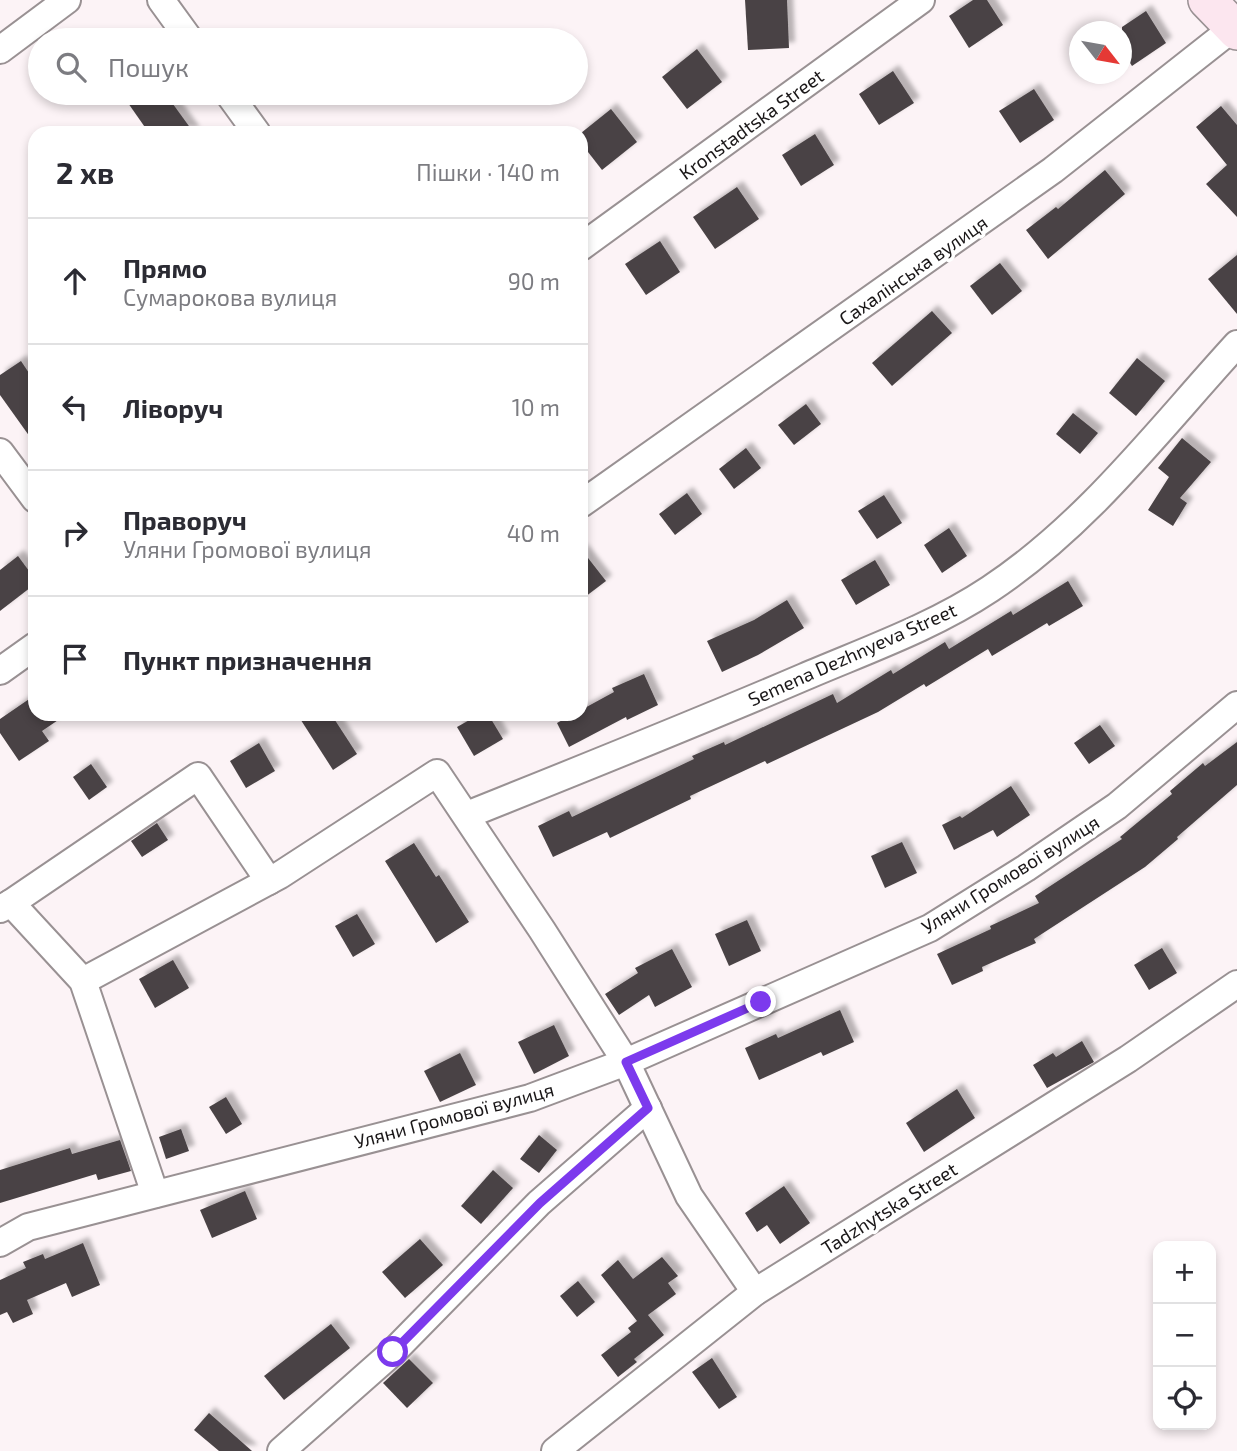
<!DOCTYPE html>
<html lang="uk">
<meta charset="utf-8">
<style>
body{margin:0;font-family:"Exo 2",sans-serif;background:#f2f2f3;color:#2b2b33}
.controls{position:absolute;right:21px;bottom:21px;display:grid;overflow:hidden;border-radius:14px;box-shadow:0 4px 10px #0003}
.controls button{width:63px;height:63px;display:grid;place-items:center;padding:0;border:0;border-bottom:2px solid #e1e1e2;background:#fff;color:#2b2b33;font:35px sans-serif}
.compass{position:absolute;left:1069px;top:21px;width:63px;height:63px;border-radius:50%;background:#fff;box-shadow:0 4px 10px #0003;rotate:121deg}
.stop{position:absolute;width:21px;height:21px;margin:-16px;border:5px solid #7c3aed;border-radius:50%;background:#fff}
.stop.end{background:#7c3aed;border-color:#fff;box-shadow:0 2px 7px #0008}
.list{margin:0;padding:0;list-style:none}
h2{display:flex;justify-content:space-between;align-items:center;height:91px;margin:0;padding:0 28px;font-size:30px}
h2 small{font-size:23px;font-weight:400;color:#7c7c81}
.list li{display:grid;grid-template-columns:46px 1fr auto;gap:21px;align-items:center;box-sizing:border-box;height:126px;padding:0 28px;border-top:2px solid #e1e1e2}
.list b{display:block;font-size:26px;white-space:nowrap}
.list p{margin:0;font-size:23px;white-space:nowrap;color:#7c7c81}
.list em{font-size:23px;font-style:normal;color:#7c7c81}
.icon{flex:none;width:38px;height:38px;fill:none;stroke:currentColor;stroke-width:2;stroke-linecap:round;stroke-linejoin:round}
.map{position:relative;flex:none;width:1237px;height:1451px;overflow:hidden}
.search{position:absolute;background:#fff;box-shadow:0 4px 10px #0003;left:28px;top:28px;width:560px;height:77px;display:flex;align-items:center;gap:18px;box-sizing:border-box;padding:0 24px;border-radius:38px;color:#7c7c81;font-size:26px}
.panel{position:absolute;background:#fff;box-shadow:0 4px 10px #0003;left:28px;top:126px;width:560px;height:595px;border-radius:21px}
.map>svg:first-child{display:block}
.building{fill:#4a4345;filter:url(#shadow)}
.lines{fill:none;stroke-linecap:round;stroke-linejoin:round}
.street-casing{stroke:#999193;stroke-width:30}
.secondary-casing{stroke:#999193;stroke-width:40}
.street{stroke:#fff;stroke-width:26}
.secondary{stroke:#fce6ef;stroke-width:37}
.route{stroke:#7c3aed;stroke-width:9}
.labels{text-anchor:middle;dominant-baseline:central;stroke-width:7;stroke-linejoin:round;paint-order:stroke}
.street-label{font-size:19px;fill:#1a1718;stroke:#fff}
</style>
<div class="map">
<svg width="1237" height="1451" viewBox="0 0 1237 1451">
<defs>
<filter id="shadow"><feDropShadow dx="6" dy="-6" stdDeviation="2" flood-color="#0004"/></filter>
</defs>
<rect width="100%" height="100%" fill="#fcf3f6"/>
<g class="building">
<polygon points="745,0 787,0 789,48 748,50"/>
<polygon points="973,0 987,0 1003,25 969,48 949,16"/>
<polygon points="1146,11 1166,43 1132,66 1122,50 1122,27"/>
<polygon points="697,49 722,82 687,109 662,77"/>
<polygon points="893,71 914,103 879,125 859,94"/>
<polygon points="1034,89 1054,120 1020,143 999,111"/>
<polygon points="121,93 165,93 194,133 149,133"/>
<polygon points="1221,106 1237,125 1237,217 1206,184 1227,165 1196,127"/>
<polygon points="611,109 637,142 602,170 581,143 581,133"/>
<polygon points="815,134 834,165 801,186 782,155"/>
<polygon points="1105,170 1125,194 1048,259 1026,230 1056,207 1058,209"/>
<polygon points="737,187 759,219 715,249 693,217"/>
<polygon points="660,241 680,272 646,295 625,264"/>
<polygon points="1237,255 1237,314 1208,279"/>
<polygon points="1000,263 1022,291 992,315 970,286"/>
<polygon points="932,311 952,333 892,386 872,363"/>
<polygon points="1137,358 1165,381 1136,416 1109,393"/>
<polygon points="21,361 35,382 35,444 0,395 0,375"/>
<polygon points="806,404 821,424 794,445 778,425"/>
<polygon points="1073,413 1098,433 1080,454 1056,434"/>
<polygon points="1182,438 1211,462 1180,498 1187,503 1173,526 1148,510 1169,477 1158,468"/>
<polygon points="746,448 761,468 734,489 719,469"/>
<polygon points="687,493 702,514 675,535 659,514"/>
<polygon points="884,495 902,523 877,539 858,511"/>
<polygon points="949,528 967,556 942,573 924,545"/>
<polygon points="581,549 606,581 581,600"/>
<polygon points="18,556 35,579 35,584 0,611 0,570"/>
<polygon points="875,560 890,585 856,605 841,580"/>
<polygon points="1068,581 1083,606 1049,626 1047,623 992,656 988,649 926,687 924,684 878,712 767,764 765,761 690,796 691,799 610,838 607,832 553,857 538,826 569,811 572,817 694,759 692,756 724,742 725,745 833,694 837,703 891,670 893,674 945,642 949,649 1011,611 1013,615"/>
<polygon points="787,600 804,628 758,655 722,672 707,641 754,620"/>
<polygon points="644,674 658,705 627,720 626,717 569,747 557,723 573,714 581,714 581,710 614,692 612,688"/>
<polygon points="35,695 35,714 67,714 42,731 49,741 19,761 0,733 0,719"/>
<polygon points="297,714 331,714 357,754 333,770"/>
<polygon points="480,714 488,714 503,739 474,756 457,727"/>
<polygon points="1100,725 1115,746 1089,764 1074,743"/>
<polygon points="1237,742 1237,785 1177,837 1178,839 1145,867 1034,939 1036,943 982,967 983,971 952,985 937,954 991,929 990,926 1039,903 1035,896 1122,839 1120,837 1172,794 1170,791 1203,763 1205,766"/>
<polygon points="259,743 275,771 246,788 230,761"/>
<polygon points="91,764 107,787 89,800 73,777"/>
<polygon points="1011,786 1030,815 997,837 993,830 954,850 942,825 960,816 962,818"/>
<polygon points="157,823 168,840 142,857 131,841"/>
<polygon points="902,842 917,873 885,888 871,856"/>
<polygon points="414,843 436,877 439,875 469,922 436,943 385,861"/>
<polygon points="357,914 375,944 353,957 335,926"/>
<polygon points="747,920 761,951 729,966 715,934"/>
<polygon points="1162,948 1177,973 1149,990 1134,965"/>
<polygon points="672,949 692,987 655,1007 649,995 619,1015 605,994 638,973 635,968"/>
<polygon points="173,960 189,988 155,1008 139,979"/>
<polygon points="840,1010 854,1042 823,1056 821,1052 759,1080 745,1048 776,1034 778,1038"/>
<polygon points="554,1025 569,1056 534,1074 518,1042"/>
<polygon points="1082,1041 1094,1062 1047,1088 1033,1065 1053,1053 1056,1057"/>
<polygon points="460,1053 476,1085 440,1102 424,1071"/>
<polygon points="957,1089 975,1118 924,1152 906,1123"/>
<polygon points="226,1097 242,1124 226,1134 209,1107"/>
<polygon points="181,1129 189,1151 166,1159 159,1137"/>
<polygon points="539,1135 557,1150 539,1173 520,1159"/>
<polygon points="120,1140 131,1171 98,1180 96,1174 0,1203 0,1170 70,1148 72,1154"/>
<polygon points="493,1170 513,1188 481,1224 461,1206"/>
<polygon points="784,1186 810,1223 780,1244 767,1225 757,1232 745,1213"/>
<polygon points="245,1191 257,1219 212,1238 200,1210"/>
<polygon points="420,1239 443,1265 405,1298 382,1272"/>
<polygon points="83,1243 100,1285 72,1297 66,1283 27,1300 33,1314 13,1323 7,1312 0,1315 0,1280 26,1268 23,1262 43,1254 45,1259"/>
<polygon points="662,1257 678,1276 668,1283 676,1294 648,1315 664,1335 634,1359 637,1362 618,1377 601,1355 631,1332 628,1328 637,1321 601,1275 618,1260 633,1279"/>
<polygon points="578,1281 595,1302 577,1317 560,1296"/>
<polygon points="331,1324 350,1348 284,1400 264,1376"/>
<polygon points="712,1358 737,1397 719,1409 692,1372"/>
<polygon points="409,1359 433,1383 407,1408 383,1383"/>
<polygon points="209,1413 252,1451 219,1451 194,1430"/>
</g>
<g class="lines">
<g class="street-casing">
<g id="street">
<polyline points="161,0 190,40"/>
<polyline points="0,50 67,0"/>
<polyline points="228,93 257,133"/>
<polyline points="581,247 921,0"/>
<polyline points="0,452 35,499"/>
<polyline points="581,504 1053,170 1237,25"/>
<polyline points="0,671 35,646"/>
<path d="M467 815C579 770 692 725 804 677 867 650 933 627 990 589 1088 524 1159 429 1237 344"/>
<polyline points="11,903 198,776 269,881"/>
<polyline points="0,909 11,903 83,981 155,1194"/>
<polyline points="83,981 280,875 437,773 542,930 626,1062 689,1196 755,1292"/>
<polyline points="0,1243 28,1227 530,1098 626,1062 930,928 1026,868 1117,806 1237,705"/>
<polyline points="281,1451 393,1352 539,1203 648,1108"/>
<polyline points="555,1451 755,1292 1128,1059 1237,984"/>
</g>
</g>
<g class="secondary-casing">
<polyline id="secondary" points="1207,0 1237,31"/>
</g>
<use href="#street" class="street"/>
<use href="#secondary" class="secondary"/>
</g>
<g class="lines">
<polyline class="route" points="393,1352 540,1203 648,1108 626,1062 761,1002"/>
</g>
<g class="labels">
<g class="street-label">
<text transform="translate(751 124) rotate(-36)">Kronstadtska Street</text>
<text transform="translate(913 270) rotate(-35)">Сахалінська вулиця</text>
<text transform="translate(852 654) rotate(-24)">Semena Dezhnyeva Street</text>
<text transform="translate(1010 874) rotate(-32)">Уляни Громової вулиця</text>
<text transform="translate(454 1115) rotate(-15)">Уляни Громової вулиця</text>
<text transform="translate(889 1208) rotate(-32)">Tadzhytska Street</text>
</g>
</g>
</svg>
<div class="controls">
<button>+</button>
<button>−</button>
<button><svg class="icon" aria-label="locate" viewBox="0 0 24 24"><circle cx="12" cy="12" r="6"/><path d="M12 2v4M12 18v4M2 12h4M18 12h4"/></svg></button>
</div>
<svg class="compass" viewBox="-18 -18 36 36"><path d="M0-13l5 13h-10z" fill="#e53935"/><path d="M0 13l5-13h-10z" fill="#7c7c81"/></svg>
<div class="stop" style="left:393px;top:1352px"></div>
<div class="stop end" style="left:761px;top:1002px"></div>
<div class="search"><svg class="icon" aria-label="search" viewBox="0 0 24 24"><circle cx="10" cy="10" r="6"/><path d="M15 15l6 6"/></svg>Пошук</div>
<section class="panel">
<h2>2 хв<small>Пішки · 140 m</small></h2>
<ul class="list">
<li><svg class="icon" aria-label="ahead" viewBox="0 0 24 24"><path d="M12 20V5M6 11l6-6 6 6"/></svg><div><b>Прямо</b><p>Сумарокова вулиця</p></div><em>90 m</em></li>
<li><svg class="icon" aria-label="left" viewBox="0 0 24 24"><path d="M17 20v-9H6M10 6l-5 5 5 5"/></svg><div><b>Ліворуч</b></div><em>10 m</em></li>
<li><svg class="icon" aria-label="right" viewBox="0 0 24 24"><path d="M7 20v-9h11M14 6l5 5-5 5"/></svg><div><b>Праворуч</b><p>Уляни Громової вулиця</p></div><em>40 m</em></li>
<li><svg class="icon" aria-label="arrive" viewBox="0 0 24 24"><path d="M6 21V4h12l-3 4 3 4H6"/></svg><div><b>Пункт призначення</b></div></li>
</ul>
</section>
</div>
